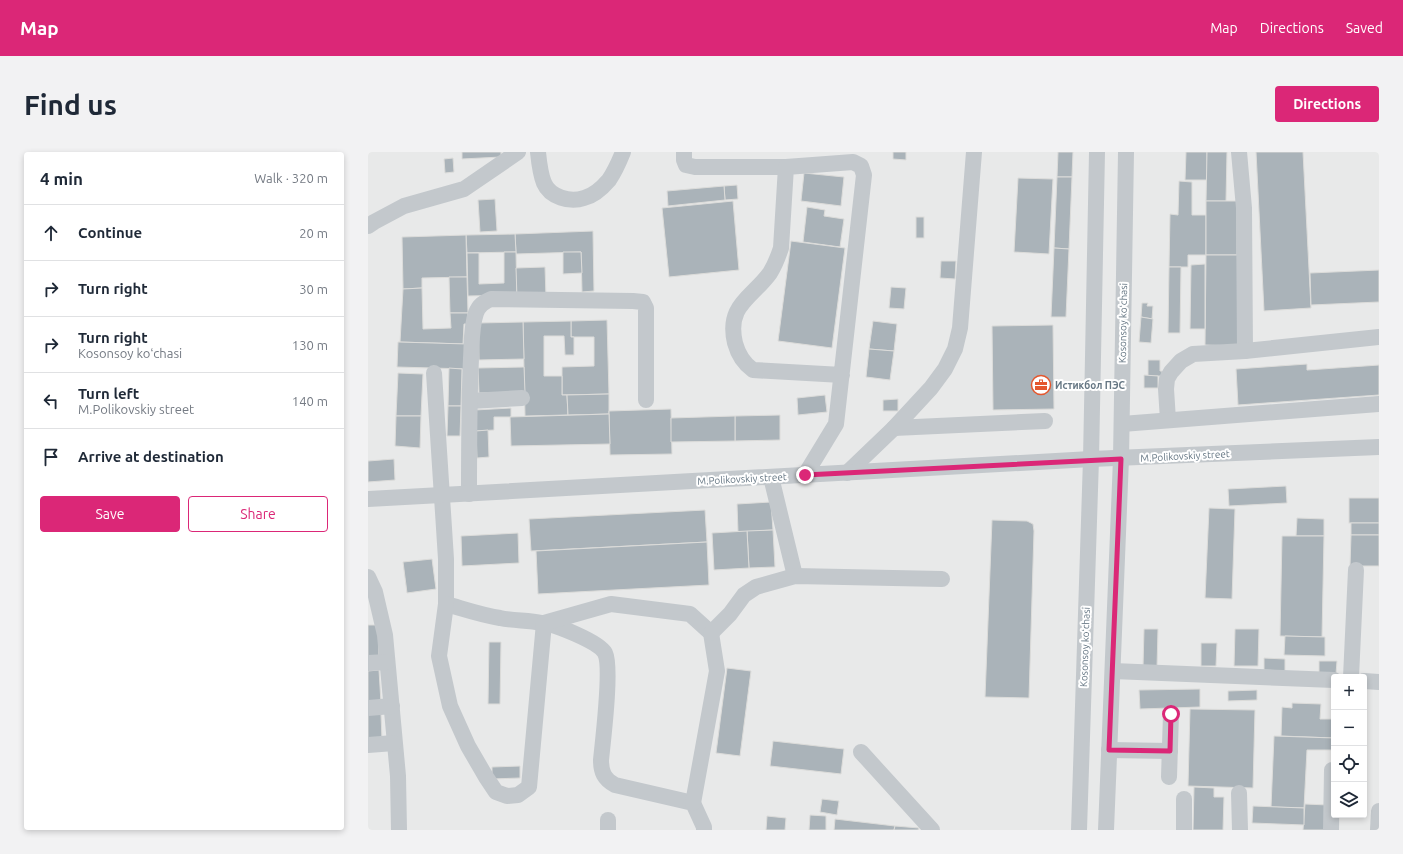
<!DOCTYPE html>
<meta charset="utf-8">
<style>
body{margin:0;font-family:Ubuntu,sans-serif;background:#f2f2f3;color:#1f2937}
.controls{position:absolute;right:12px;bottom:12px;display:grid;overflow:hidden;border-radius:4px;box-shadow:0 2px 6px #0003}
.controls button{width:36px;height:36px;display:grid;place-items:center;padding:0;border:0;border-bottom:1px solid #e0e1e3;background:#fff;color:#1f2937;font:20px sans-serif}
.stop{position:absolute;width:12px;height:12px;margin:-9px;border:3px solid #db2777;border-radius:50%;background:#fff}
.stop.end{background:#db2777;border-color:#fff;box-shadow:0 1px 4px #0008}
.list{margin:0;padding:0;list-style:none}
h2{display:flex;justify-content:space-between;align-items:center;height:52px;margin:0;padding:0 16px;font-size:17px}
h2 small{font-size:13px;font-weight:400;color:#747a83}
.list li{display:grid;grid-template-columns:26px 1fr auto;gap:12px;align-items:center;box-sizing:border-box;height:56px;padding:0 16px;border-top:1px solid #e0e1e3}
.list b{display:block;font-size:15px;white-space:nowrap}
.list p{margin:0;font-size:13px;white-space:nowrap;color:#747a83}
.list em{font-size:13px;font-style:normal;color:#747a83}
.actions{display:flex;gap:8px;padding:12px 16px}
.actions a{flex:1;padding:9px 0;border:1px solid #db2777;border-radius:4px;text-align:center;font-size:14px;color:#db2777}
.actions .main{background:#db2777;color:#fff}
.icon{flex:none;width:22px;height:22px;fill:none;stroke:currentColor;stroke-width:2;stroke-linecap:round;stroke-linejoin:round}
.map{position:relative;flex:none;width:1011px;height:678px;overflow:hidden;border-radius:4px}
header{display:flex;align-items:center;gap:24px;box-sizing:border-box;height:56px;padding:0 20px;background:#db2777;color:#fff}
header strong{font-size:19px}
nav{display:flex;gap:22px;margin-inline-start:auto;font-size:14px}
.intro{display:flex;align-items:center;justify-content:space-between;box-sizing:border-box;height:96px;padding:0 24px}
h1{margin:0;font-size:28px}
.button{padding:10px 18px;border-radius:4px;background:#db2777;color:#fff;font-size:14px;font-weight:700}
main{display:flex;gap:24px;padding:0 24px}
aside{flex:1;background:#fff;border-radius:4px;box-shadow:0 2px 6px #0003}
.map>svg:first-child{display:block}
.built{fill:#e8e9e9;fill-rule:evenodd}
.building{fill:#aab3b9;stroke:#dcdcda}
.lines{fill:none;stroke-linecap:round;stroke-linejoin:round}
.minor{stroke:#c3c8cc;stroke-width:16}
.route{stroke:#db2777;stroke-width:5}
.labels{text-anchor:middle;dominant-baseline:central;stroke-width:4;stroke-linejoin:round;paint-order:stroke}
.street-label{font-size:10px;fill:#657683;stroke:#fff}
.poi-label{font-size:10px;font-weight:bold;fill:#657683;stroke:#fff;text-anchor:start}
</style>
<header>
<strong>Map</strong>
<nav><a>Map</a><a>Directions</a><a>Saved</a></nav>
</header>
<div class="intro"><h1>Find us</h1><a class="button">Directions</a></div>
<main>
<aside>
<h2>4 min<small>Walk · 320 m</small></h2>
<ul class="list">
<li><svg class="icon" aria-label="ahead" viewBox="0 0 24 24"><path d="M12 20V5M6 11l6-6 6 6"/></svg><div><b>Continue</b></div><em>20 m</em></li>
<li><svg class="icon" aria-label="right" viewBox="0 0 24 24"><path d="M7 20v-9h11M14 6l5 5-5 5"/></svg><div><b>Turn right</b></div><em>30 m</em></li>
<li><svg class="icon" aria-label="right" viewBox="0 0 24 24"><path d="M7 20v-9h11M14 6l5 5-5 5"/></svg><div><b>Turn right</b><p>Kosonsoy koʻchasi</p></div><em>130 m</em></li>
<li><svg class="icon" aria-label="left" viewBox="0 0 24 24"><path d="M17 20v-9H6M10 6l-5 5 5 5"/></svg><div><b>Turn left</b><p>M.Polikovskiy street</p></div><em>140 m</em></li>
<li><svg class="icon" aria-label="arrive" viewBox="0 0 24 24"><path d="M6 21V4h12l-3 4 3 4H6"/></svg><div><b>Arrive at destination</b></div></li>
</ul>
<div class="actions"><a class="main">Save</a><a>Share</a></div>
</aside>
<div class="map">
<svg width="1011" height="678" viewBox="0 0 1011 678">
<rect width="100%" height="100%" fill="#fafaf8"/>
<path class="built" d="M0 0H1011V678H0ZM966 525H996V663H966Z"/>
<g class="building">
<polygon points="94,0 133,0 133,5 94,7"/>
<polygon points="525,0 538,0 538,8 525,7"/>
<polygon points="690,0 705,0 704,25 689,25"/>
<polygon points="818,0 839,0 839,28 817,28"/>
<polygon points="839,0 859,0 858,49 838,49"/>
<polygon points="888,0 935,0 943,156 896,159"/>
<polygon points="85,6 86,20 77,21 76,7"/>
<polygon points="436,21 476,25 473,54 433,49"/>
<polygon points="689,25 704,25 701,97 686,96"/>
<polygon points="650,26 685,27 681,102 646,100"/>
<polygon points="811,29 824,30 824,63 838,63 838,103 820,103 820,115 801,115 802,62 810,63"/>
<polygon points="369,33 370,47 357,48 356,34"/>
<polygon points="356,34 357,48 300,54 299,39"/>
<polygon points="127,47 129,79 112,80 110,48"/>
<polygon points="365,49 371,118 301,125 294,56"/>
<rect x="838" y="49" width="31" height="54"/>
<polygon points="439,55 457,58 456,64 476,67 472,95 435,90"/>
<rect x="548" y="65" width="8" height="21"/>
<polygon points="225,79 226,139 214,140 213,100 148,102 147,82"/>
<polygon points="147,82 148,100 99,101 98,83"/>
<polygon points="98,83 99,125 54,126 54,136 35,137 34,85"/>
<polygon points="423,89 477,96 464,196 410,189"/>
<polygon points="686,96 701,97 698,165 683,165"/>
<polygon points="136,100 148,100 149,143 100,144 99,101 111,101 111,132 136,131"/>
<polygon points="195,100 213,100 214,121 195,122"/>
<polygon points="838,103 874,103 873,194 837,193"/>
<polygon points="573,109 588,109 587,127 572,126"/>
<polygon points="837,112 837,177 822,177 823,113"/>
<polygon points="177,115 178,145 149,146 148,116"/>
<polygon points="801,115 813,115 812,181 800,181"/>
<polygon points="1011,118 1011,150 943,153 942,121"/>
<polygon points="81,125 99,125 100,161 82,161"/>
<polygon points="523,135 538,136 536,157 521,156"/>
<polygon points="54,136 55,177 83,176 82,161 100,161 99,172 96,172 95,192 32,190 35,137"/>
<polygon points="774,151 780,151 779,154 785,154 784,167 773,165"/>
<polygon points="773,165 785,167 783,191 771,190"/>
<polygon points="239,168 241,242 194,243 194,215 226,214 226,185 203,185 203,169"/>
<polygon points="203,169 203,185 206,185 206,203 197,203 196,184 176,184 176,224 194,224 194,243 199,243 200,263 157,264 155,170"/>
<polygon points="505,169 529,172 526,199 501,197"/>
<polygon points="155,170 156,207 111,208 110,171"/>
<polygon points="685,173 686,257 625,258 624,174"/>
<polygon points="30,190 99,192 99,217 29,215"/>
<polygon points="501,197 526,199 522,228 498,225"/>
<polygon points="780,208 792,208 792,219 794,219 794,224 780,224"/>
<polygon points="939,212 939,218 1011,213 1011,243 870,253 868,217"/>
<polygon points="156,215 157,240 111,241 110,216"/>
<polygon points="81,216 94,217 93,254 80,254"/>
<polygon points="30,221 55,222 53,264 28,264"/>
<polygon points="776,223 790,224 790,236 776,236"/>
<polygon points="241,242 241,262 200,263 199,243"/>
<polygon points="457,243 459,260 430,263 429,246"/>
<polygon points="530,247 530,259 515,259 515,248"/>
<polygon points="80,254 93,254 92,284 79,284"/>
<polygon points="143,256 143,265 126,265 126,278 108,279 107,258"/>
<polygon points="303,257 304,302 242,303 241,259"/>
<polygon points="241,262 242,292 143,294 142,265"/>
<polygon points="412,263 412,288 367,289 367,264"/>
<polygon points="28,264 53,264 52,296 27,294"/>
<polygon points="367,264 367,289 303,290 303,266"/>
<polygon points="120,278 121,305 109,306 108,279"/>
<polygon points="26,307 27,328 0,330 0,309"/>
<polygon points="918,334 919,351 861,354 860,337"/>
<rect x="981" y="346" width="30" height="25"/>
<polygon points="403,350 405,378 370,380 369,352"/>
<polygon points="841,356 867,357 864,447 837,446"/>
<polygon points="337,358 339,390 163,399 161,367"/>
<polygon points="929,366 956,367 956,384 928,384"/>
<polygon points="624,368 659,369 665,372 666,379 661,546 617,545"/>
<rect x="983" y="371" width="28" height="12"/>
<polygon points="405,378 407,415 381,416 379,379"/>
<polygon points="379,379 381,416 346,418 344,381"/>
<polygon points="150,381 151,411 94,414 93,384"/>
<polygon points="983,383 1011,383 1011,414 982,414"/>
<polygon points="914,384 956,384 954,485 912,484"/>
<polygon points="339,390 341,433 170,442 168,399"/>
<polygon points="64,407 68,437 39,441 35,410"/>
<polygon points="0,473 10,473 11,504 0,505"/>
<polygon points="776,477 790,477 789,515 775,515"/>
<polygon points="867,477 891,477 890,514 866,514"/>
<polygon points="917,484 957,485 957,504 916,503"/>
<polygon points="121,490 133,490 132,552 120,552"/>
<polygon points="833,491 849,491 848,514 833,514"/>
<polygon points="896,506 917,507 917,519 896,518"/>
<polygon points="951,509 969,509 968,522 951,522"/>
<polygon points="359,516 383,519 372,604 348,601"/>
<polygon points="11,518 13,551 0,551 0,519"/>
<polygon points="832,537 832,555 772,557 771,538"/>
<polygon points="889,538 889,548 860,549 860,539"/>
<polygon points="924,551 953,552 952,567 966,567 966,586 913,584 914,555 924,556"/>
<polygon points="822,557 887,558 885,636 820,634"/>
<polygon points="0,562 13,562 14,588 0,588"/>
<polygon points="906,584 966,586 966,598 939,598 936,656 903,655"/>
<polygon points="405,589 476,597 473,622 402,614"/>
<polygon points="152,614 152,626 124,627 124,615"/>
<polygon points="826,635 846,636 846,645 856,645 855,678 825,678"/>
<polygon points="454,647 471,649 469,663 452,660"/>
<polygon points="937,652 960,653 959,678 935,678"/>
<polygon points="885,654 936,656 936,673 884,671"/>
<polygon points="442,663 458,664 458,678 441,678"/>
<polygon points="399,664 418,666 417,678 398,678"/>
<polygon points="467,667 527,674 526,678 466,678"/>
<polygon points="527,674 551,676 550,678 526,678"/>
</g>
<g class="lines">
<g class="minor">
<path d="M170 0C171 10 172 21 176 31 182 45 202 51 216 46 225 44 235 35 241 28 247 19 251 10 255 0"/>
<polyline points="316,0 316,8 318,13 327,15 418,15"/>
<polyline points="871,0 876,56 877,199"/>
<polyline points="0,74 6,70 36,54 96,37 150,0"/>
<path d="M66 221 78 407V452C96 457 113 463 132 466 146 469 160 468 174 471 187 472 231 490 237 501 244 515 235 588 233 608 233 620 236 627 247 633L325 651 336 675V678"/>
<polyline points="102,249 154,246"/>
<polyline points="800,268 798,237 799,227 803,220 813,209 825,202 877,199 1011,185"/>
<polyline points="754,272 1011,252"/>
<polyline points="526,276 677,269"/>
<polyline points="479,321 526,276 563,236 577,217 587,197 592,176 606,0"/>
<path d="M437 323 468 272 496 23 493 14 485 10 418 15 413 96C410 105 407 113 402 121 384 146 358 153 367 191 370 202 375 211 385 218L474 223"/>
<polyline points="403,325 427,424"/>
<path d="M101 342C101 297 101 251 103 206 104 192 103 175 108 161 111 153 116 150 123 147L265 149 275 150 278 156V248"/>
<polyline points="0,347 723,307 1011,295"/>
<polyline points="0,425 7,440 17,483 30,624 31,678"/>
<polyline points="78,452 71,504 82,554 100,594 118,625 128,640 139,644 150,643 161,635 176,471 243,452 322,462 343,481 349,519 325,651"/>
<polyline points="343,481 362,462 376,443 388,435 427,424 574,427"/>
<polyline points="0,511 19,510"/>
<polyline points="745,519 966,528"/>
<polyline points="983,525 988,418"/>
<polyline points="996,529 1011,530"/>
<polyline points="0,556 24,554"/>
<polyline points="0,593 26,591"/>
<polyline points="741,598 802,599"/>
<polyline points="493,600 564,678"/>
<polyline points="801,625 803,562"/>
<polyline points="871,641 872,678"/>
<polyline points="240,678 240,668"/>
<polyline points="711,678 723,307 729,0"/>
<polyline points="738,678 753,307 758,0"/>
<polyline points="816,678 816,647"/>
<polyline points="963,678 964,618"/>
<polyline points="1010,678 1011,659"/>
</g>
</g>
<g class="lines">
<polyline class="route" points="437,323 753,307 741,598 802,599 803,562"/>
</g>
<defs>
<g id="office-ring" transform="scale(1)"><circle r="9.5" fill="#fff" stroke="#e4572e" stroke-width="1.5"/><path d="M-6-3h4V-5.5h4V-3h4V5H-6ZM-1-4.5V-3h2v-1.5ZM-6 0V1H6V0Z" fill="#e4572e"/></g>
</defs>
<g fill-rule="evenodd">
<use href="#office-ring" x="673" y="233"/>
</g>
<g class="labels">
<g class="street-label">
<text transform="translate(755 171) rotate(-89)">Kosonsoy koʻchasi</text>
<text transform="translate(817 304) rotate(-3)">M.Polikovskiy street</text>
<text transform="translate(374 327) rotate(-3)">M.Polikovskiy street</text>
<text transform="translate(717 495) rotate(-88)">Kosonsoy koʻchasi</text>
</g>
<g class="poi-label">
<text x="687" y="233">Истикбол ПЭС</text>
</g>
</g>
</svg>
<div class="controls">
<button>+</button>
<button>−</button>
<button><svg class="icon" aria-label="locate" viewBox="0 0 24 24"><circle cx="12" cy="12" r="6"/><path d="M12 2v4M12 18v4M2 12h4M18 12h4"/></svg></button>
<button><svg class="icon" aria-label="layers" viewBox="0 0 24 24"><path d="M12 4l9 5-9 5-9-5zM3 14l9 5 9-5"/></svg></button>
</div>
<div class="stop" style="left:803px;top:562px"></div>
<div class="stop end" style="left:437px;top:323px"></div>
</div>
</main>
